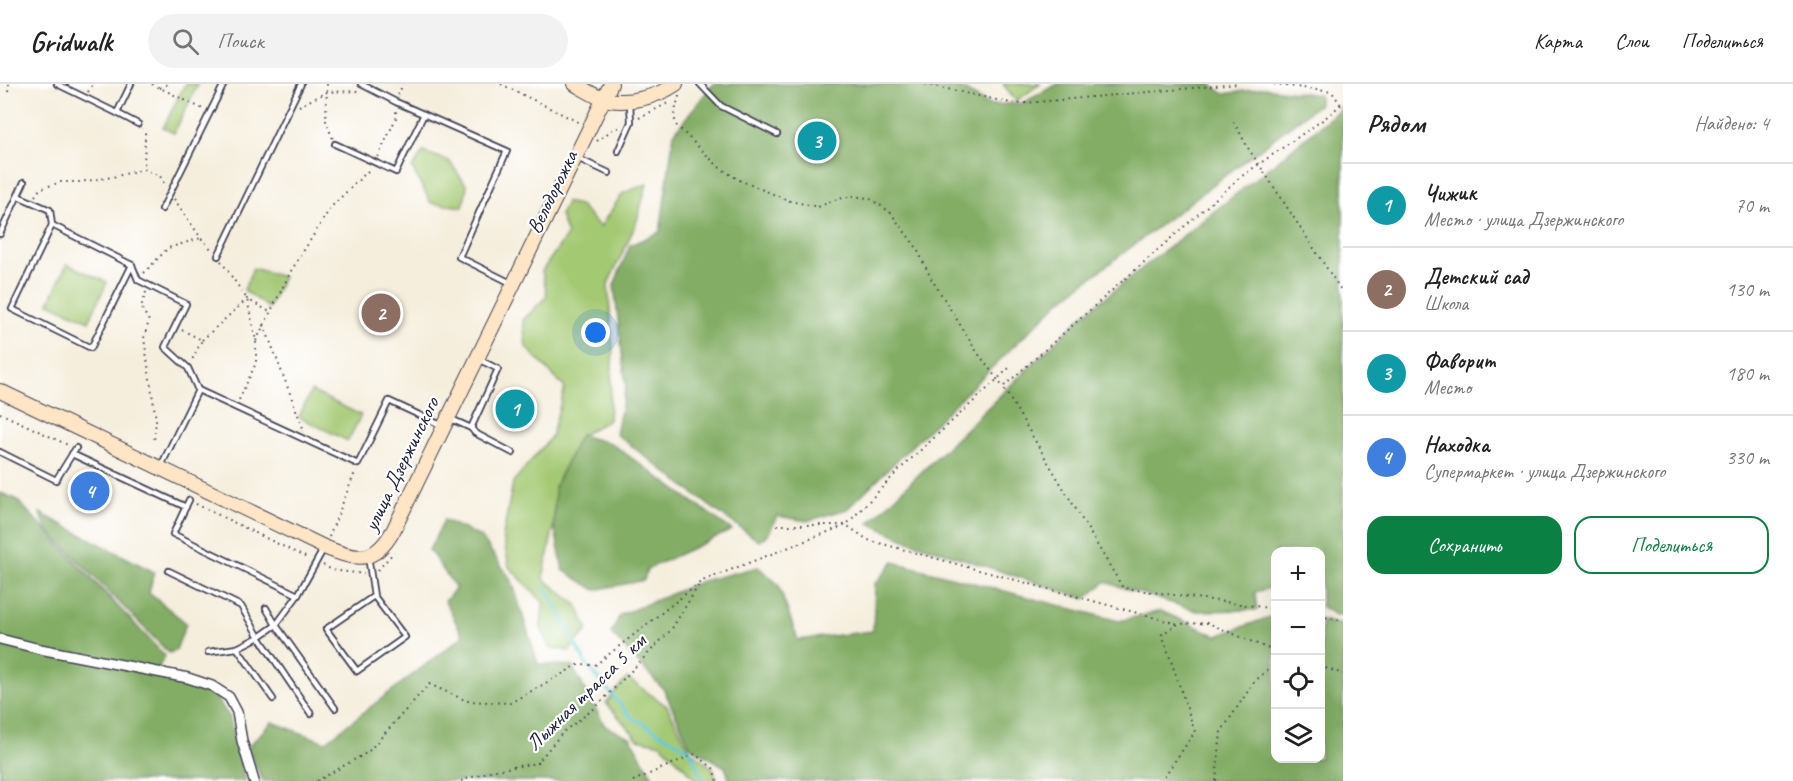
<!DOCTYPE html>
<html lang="ru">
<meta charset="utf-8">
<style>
body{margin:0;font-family:Caveat,sans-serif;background:#f2f2f2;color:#222}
.controls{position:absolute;right:18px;bottom:18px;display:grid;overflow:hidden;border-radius:12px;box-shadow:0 6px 24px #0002}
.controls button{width:54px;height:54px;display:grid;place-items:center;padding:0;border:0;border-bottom:2px solid #e0e0e0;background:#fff;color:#222;font:30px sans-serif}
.you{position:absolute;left:596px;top:249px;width:21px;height:21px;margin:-15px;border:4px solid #fff;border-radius:50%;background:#1a73e8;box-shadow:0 0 0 9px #1a73e833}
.badge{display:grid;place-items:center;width:39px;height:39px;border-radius:50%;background:#0b8043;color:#fff;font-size:20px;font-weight:700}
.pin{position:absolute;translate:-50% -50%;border:3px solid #fff;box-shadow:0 2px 6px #0006}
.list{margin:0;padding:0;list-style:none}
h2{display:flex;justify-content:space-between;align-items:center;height:78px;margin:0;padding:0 24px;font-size:26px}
h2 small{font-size:20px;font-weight:400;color:#767676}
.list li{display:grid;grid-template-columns:39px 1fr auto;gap:18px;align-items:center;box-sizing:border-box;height:84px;padding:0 24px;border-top:2px solid #e0e0e0}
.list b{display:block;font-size:22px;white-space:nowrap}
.list p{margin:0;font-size:20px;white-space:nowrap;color:#767676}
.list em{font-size:20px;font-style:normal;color:#767676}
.actions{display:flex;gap:12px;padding:18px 24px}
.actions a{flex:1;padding:14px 0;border:2px solid #0b8043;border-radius:18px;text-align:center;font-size:21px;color:#0b8043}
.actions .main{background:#0b8043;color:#fff}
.icon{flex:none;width:33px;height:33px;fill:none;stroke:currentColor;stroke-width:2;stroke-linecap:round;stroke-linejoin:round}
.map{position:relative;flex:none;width:1343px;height:697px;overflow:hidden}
header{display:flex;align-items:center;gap:36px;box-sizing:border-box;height:84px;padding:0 30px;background:#fff;border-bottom:2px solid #e0e0e0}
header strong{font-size:28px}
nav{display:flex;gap:33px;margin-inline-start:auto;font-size:21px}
.search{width:420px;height:54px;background:#f2f2f2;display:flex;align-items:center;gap:15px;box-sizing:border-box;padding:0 21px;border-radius:33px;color:#767676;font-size:22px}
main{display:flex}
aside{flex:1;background:#fff}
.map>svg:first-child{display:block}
.green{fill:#a4c973;stroke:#637657;stroke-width:1.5}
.forest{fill:#83ad65;stroke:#526850;stroke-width:1.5}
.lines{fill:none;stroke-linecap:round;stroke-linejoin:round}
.stream{stroke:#5fc9da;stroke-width:3}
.service-casing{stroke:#424153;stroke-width:8}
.minor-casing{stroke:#424153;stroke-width:12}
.secondary-casing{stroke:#424153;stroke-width:16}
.path{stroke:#424153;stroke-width:2;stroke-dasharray:1.5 4.5;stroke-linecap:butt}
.service{stroke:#fff;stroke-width:4.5}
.minor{stroke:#fff;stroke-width:9}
.secondary{stroke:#fde5c5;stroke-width:14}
.path-bridge{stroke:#424153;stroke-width:2;stroke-dasharray:1.5 4.5;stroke-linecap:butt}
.labels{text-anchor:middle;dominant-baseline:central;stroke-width:4.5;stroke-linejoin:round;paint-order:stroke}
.street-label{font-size:21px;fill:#22223b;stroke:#fff}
</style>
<header>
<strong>Gridwalk</strong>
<div class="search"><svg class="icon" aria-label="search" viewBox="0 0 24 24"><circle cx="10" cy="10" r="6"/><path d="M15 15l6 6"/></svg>Поиск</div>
<nav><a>Карта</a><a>Слои</a><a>Поделиться</a></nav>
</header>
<main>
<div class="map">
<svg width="1343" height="697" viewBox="0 0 1343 697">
<rect width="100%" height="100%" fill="#fff"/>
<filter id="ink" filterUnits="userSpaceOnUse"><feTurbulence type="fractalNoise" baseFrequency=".0167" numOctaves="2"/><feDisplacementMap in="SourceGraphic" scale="12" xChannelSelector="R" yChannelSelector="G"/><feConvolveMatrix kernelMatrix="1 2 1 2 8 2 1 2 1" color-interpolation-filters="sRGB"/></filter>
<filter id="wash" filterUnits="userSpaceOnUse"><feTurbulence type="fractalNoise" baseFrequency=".008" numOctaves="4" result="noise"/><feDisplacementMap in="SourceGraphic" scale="24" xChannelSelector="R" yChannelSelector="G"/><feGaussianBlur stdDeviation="1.35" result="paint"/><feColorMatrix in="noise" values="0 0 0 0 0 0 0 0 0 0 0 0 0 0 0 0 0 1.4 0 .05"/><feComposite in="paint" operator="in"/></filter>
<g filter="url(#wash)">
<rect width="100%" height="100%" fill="#f5eedd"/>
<g class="green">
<polygon points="185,0 198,0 174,49 163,44"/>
<polygon points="1003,0 1040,0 1016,17"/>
<polygon points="423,68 449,77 467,102 463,123 431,119 412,84"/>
<polygon points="647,100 636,140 608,200 613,266 609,336 580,352 555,402 554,441 543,494 577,521 588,545 569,567 549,563 541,544 543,518 509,483 503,452 513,398 551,353 565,304 526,263 523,236 547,212 542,187 567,151 560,131 566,118 579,121 600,143 623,109"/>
<polygon points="67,180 107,198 89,237 49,219"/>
<polygon points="253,184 283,193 269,224 244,206"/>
<polygon points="311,307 361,331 348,357 299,333"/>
<polygon points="627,594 667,622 690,666 713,684 717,697 695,697 694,693 661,660 638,655 606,619"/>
</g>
<g class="forest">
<polygon points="713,0 946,0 964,6 990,21 1023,19 1057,0 1210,0 1224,10 1264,4 1319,11 1319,20 1059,218 847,425 807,437 777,432 769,449 759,457 715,426 616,350 626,302 614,201 630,161 660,148 674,49"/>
<polygon points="1343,18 1343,531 1335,531 1321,522 1320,467 1276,467 1275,503 1255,508 1257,526 1197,527 1105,498 1085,515 909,457 869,439 1083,231 1264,88 1339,26"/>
<polygon points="580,351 612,360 732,446 647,485 644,496 595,506 563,486 554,441 555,402"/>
<polygon points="0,409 16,415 165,572 159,582 166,598 210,605 230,634 245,697 0,697"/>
<polygon points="40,429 154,488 149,509 186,539 176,566 169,569 47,445"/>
<polygon points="444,436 481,453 512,497 538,580 572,582 605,642 630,653 655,697 263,697 247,664 272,638 325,658 463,552 445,517 456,504 429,466"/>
<polygon points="893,478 1119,537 1161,527 1217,552 1275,531 1276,674 1320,674 1321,536 1343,541 1343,697 730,697 725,683 690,662 664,606 611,549 620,531 702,497 758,483 778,500 798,556 873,547 875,500"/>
</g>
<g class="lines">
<polyline class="stream" points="546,503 586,580 631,633 690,666 703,697"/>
</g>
</g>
<g filter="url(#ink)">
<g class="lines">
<g class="service-casing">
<g id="service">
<polyline points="57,0 117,29 131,0"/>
<polyline points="361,0 396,18 507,67 459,173 511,199"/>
<polyline points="700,0 721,22 777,50"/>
<polyline points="117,29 138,40"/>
<polyline points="335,60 396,88 424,30"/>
<polyline points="618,67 631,38 630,20"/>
<polyline points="577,74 609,89"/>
<polyline points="18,112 50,126 52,141 132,181"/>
<polyline points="162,125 224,0"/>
<polyline points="52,141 12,225 91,264 132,181 138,196 186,220 165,263 188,284 198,306 161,382"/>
<polyline points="0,150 24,98"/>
<polyline points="218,172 301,0"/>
<polyline points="198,306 358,380 389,317 443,342"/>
<polyline points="451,335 471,344 498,285 478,275"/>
<polyline points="471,344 475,349 513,369"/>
<polyline points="0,368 56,396 76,364"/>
<polyline points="72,370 186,423"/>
<polyline points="189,416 173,450 298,511"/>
<polyline points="324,464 298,511 276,541 335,624"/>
<polyline points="368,472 374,512 405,553 357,587 326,545 374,512"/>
<polyline points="169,487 241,522 259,553 237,564 273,615"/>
<polyline points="266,524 276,541 259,553 311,630"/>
<polyline points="208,568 237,564"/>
</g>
</g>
<g class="minor-casing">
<polyline id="minor" points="0,555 40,565 188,594 212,602 229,613 237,628 242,657 254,697"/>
</g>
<g class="secondary-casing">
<g id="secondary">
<path d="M575 0C584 5 594 12 604 15 627 21 657 13 676 0"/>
<path d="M0 307 324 463C356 476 374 481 393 447L611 0"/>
</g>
</g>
<g class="path">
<polyline points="152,0 205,26"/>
<polyline points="327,0 326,38 333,55"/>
<polyline points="501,0 578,38"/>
<polyline points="925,0 1015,20 1237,0"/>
<polyline points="1274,0 1332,8 1343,24"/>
<polyline points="160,4 168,0"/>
<polyline points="8,7 9,0"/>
<polyline points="88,8 93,0"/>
<polyline points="398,11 403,0"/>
<polyline points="679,12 674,31 676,41 719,83 739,96 790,117 818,123 834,116 852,112 869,114 890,128 916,163 931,194 977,268 1003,303"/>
<polyline points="299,22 327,8 359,7"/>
<polyline points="639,34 668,19"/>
<polyline points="1234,38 1248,64"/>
<polyline points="597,57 612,46 620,43"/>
<polyline points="378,73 396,34 396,25"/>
<polyline points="144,85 160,92 166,103"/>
<polyline points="1264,88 1343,209"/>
<polyline points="35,112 40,105 61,98 79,98 113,93 144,85 145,49 142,45"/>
<polyline points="174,115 201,154 212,166"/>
<polyline points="221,177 247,215 256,257 256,279 238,318"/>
<polyline points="144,189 168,164 201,154"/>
<polyline points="146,208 141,223 149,237 144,254 156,336 154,357"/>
<polyline points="264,241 303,344 303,348"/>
<polyline points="182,246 202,256 192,276"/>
<polyline points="202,256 247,215 270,228"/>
<polyline points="256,257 291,187 331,123 370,85"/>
<polyline points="0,329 68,361"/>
<polyline points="196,420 309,475"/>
<polyline points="777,441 846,441 868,456 1178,540"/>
<polyline points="329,453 356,386"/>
<polyline points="323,481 332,486 364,490"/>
<polyline points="378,486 394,468"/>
<polyline points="1276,525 1123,504 1003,303 1239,94 1324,35 1343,19"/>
<polyline points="1320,532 1343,537"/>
<polyline points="1320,582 1343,590"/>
<polyline points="317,697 368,668 429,600 467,617 510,619 578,581 586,580 594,582 702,497 846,441 899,386 986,306"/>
<polyline points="461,697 490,687 537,679 563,648 595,624 671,546 700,499"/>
<polyline points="633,697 695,670 713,684 717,697"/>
<polyline points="1161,697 1195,648 1162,550 1178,540 1208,539 1276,568"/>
<polyline points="1216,697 1221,648 1254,598 1276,578"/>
</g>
<use href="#service" class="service"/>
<use href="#minor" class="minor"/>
<use href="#secondary" class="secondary"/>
<g class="path-bridge">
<polyline points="1248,64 1264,88"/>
<polyline points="986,306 1009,284"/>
</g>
</g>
</g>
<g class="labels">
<g class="street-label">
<text transform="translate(552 108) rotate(-64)">Велодорожка</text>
<text transform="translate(401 380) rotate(-64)">улица Дзержинского</text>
<text transform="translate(586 608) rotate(-44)">Лыжная трасса 5 км</text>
</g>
</g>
</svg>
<div class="controls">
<button>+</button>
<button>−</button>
<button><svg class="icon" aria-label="locate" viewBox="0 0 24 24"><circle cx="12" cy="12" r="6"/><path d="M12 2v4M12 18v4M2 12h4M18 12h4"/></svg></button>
<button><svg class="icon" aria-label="layers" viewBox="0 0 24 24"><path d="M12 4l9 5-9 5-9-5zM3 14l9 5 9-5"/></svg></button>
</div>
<div class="you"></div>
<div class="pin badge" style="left:515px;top:325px;background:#0f9aa8">1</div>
<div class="pin badge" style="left:381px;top:229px;background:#8d6e63">2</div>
<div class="pin badge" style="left:817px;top:57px;background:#0f9aa8">3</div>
<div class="pin badge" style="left:90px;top:407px;background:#3f7fe0">4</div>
</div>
<aside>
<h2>Рядом<small>Найдено: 4</small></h2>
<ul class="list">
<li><span class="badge" style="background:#0f9aa8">1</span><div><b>Чижик</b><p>Место · улица Дзержинского</p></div><em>70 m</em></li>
<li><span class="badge" style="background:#8d6e63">2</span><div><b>Детский сад</b><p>Школа</p></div><em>130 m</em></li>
<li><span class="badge" style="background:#0f9aa8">3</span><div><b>Фаворит</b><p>Место</p></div><em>180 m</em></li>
<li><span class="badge" style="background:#3f7fe0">4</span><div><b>Находка</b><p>Супермаркет · улица Дзержинского</p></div><em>330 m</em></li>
</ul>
<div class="actions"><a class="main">Сохранить</a><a>Поделиться</a></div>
</aside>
</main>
